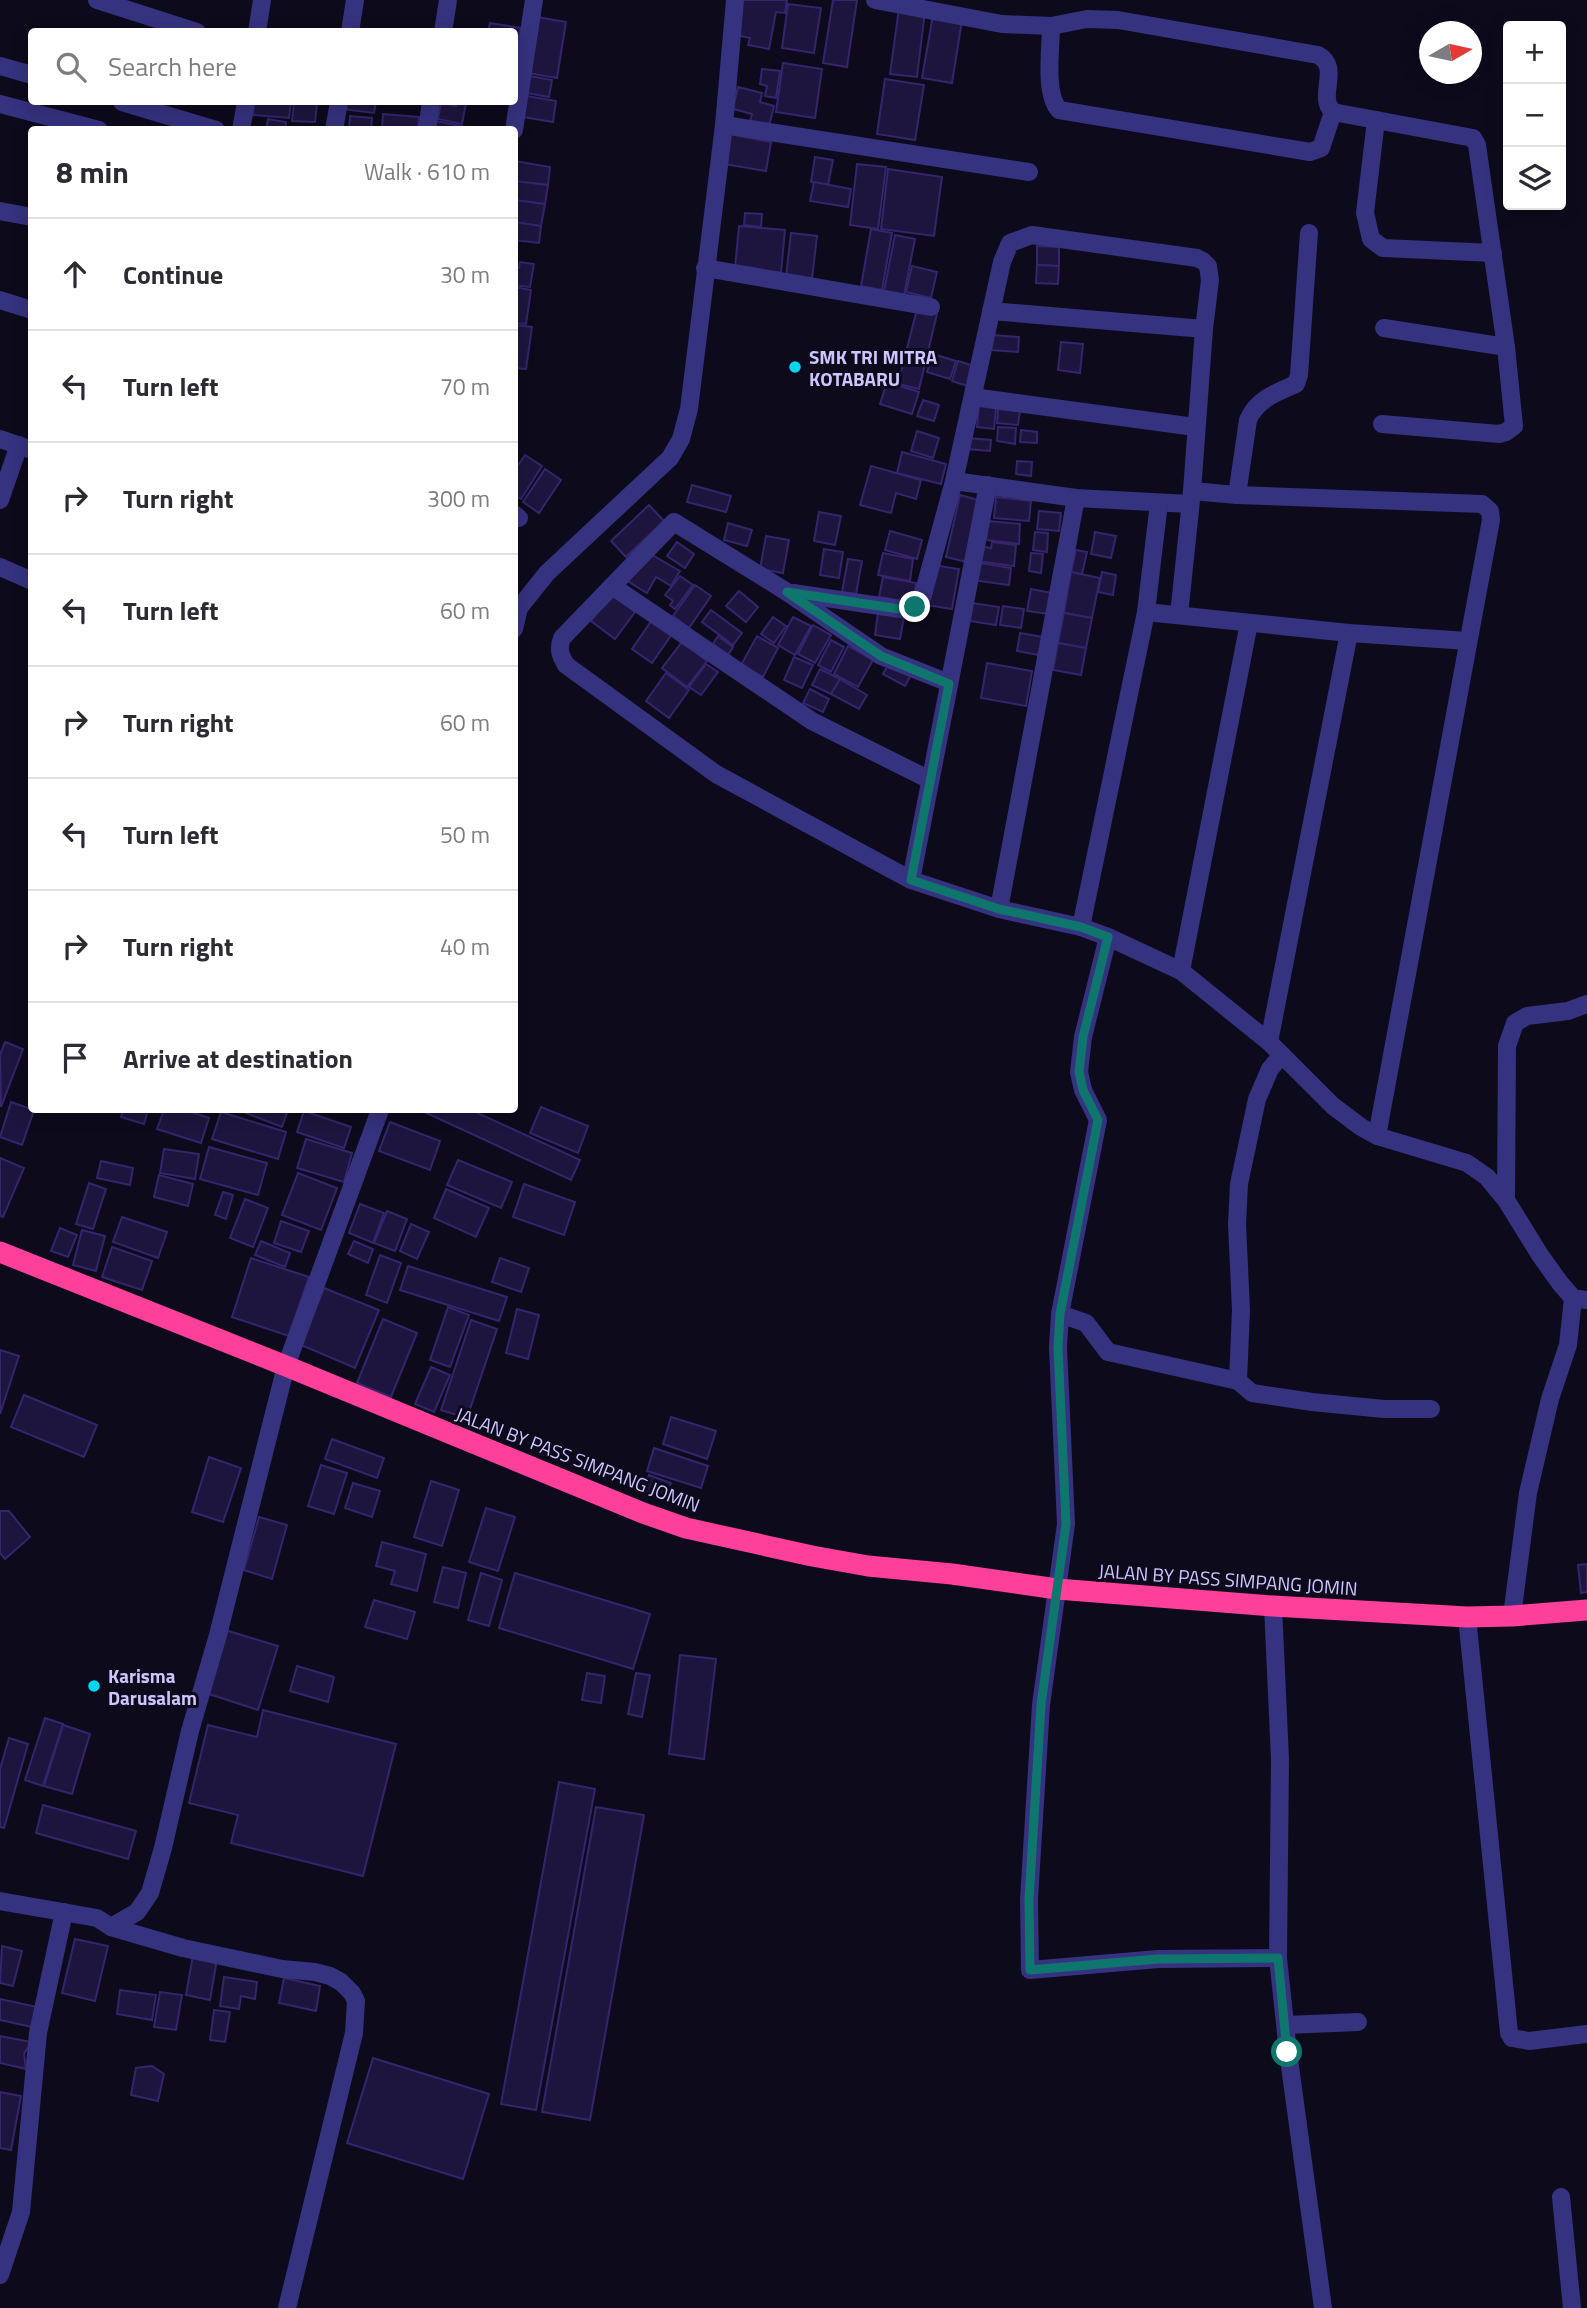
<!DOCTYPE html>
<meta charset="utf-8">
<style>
body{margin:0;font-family:"Titillium Web",sans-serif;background:#f2f2f3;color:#2b2b33}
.controls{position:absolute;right:21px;top:21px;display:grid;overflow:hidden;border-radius:7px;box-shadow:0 4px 18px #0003}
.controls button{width:63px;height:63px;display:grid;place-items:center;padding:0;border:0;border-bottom:2px solid #e1e1e2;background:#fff;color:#2b2b33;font:35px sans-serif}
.compass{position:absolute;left:1419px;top:21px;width:63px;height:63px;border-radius:50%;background:#fff;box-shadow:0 4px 18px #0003;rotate:81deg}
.stop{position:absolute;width:21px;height:21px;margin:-16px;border:5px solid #0f766e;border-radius:50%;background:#fff}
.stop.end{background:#0f766e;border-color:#fff;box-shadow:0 2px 7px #0008}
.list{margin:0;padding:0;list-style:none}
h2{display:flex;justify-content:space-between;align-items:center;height:91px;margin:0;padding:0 28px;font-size:30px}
h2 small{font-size:23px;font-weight:400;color:#7c7c81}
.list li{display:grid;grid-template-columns:46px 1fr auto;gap:21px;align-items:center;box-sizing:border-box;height:112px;padding:0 28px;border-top:2px solid #e1e1e2}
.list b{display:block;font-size:26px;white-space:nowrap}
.list em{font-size:23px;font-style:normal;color:#7c7c81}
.icon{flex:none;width:38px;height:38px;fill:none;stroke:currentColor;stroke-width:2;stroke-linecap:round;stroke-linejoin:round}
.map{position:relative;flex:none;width:1587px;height:2308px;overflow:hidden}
.search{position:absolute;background:#fff;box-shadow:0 4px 18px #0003;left:28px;top:28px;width:490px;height:77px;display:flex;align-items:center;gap:18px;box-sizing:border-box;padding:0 24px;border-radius:7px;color:#7c7c81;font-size:26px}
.panel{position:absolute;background:#fff;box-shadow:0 4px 18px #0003;left:28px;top:126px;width:490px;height:987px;border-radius:7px}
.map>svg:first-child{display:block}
.building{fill:#1e153e;stroke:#34256c;stroke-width:2}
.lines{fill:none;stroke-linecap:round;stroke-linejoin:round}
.minor{stroke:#35327f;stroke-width:18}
.highway{stroke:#ff409a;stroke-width:21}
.route{stroke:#0f766e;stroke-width:9}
.poi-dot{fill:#00d6f0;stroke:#0d0a1c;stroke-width:2.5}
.labels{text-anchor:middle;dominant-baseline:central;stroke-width:6;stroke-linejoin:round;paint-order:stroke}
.poi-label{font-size:19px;font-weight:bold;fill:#ccc5ff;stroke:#0d0a1c;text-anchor:start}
.street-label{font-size:19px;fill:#ccc5ff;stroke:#0d0a1c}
</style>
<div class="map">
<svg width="1587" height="2308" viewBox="0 0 1587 2308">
<rect width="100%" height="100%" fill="#0d0a1c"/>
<g class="building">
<polygon points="742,0 787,0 785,13 776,12 769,49 748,45 750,38 736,35"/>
<polygon points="833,0 857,0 847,67 823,63"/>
<polygon points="788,4 821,8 814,53 782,48"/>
<polygon points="899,8 925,11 917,77 890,74"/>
<polygon points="933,15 962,20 952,83 922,78"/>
<polygon points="537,17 566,22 557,78 528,73"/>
<polygon points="490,23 521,28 516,52 514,51 514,32 488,32"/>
<polygon points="783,63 822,69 815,118 776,112"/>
<polygon points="762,69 780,71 776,98 765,96 767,86 760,84"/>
<polygon points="524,75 552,80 549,97 521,92"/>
<polygon points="885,79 924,85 915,140 877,134"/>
<polygon points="738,87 762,93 760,102 774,106 768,130 749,125 752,114 733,109"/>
<polygon points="521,95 556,101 553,122 517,116"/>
<polygon points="254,102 291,102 289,118 253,115"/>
<polygon points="342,102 376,102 374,113 341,109"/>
<polygon points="457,102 466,103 462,124 438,119 441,103 456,106"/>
<polygon points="294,103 317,104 315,122 292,121"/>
<polygon points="383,114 419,117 418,130 382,130"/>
<polygon points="350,116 372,118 371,130 349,130"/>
<polygon points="268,119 286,122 285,130 266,130"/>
<polygon points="436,121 466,127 466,130 434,130"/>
<polygon points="730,134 771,142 766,171 724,164"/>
<polygon points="815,157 833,160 828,185 811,182"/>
<polygon points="515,161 550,167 548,185 514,181"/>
<polygon points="857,164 886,167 878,229 850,225"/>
<polygon points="888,169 942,177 934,236 881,229"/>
<polygon points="514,181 548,185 545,204 514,200"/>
<polygon points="814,182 851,189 848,207 810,201"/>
<polygon points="514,200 545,204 541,226 514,222"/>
<polygon points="745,213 762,214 761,227 744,225"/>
<polygon points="514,222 541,226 539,243 514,240"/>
<polygon points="739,226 785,230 781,273 735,268"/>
<polygon points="871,229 892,233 882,290 861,286"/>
<polygon points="791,233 817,236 812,279 786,276"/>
<polygon points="895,235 915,239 904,295 884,291"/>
<polygon points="1037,246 1059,247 1059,266 1037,265"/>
<polygon points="520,262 534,264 530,287 514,285 514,268 519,268"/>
<polygon points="1037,265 1059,266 1058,284 1036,283"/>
<polygon points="912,266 937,272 931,298 906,292"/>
<polygon points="514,287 531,290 526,324 514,323"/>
<polygon points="917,309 937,314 919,389 898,384"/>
<polygon points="514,325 532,327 526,369 514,368"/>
<polygon points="993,335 1019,337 1018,352 991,350"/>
<polygon points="1061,342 1083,344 1080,373 1058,370"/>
<polygon points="933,354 956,361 950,379 927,372"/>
<polygon points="958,361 977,367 971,387 952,381"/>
<polygon points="887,382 919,392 912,414 880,404"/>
<polygon points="923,400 939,405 934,421 917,416"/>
<polygon points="979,405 996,407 994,429 977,427"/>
<polygon points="998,409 1020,411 1018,425 997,423"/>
<polygon points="998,427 1016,428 1015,444 997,441"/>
<polygon points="1021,430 1037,432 1037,443 1020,442"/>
<polygon points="917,431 939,438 933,458 911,451"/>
<polygon points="967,438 991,440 990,451 966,449"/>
<polygon points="902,452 946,464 941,484 897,473"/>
<polygon points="525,455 542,466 521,499 514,495 514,471"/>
<polygon points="1017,461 1032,462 1031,476 1016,474"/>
<polygon points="871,466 921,480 916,499 896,493 891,513 860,505"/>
<polygon points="545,469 561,480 539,513 523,502"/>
<polygon points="692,485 731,496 726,512 687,502"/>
<polygon points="960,495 982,501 967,562 946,557"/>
<polygon points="996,497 1031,501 1029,521 994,518"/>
<polygon points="649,505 664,521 626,557 611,541"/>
<polygon points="1039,511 1061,513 1059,531 1037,529"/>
<polygon points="819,512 841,516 835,545 814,541"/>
<polygon points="988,521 1020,524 1019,544 986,540"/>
<polygon points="728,523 752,530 747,546 724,540"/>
<polygon points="890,531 922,540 917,559 885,550"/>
<polygon points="1035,532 1048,533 1047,552 1033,550"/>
<polygon points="1095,532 1116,536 1111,558 1091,554"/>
<polygon points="766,536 789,540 783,573 760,569"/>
<polygon points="677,542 694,554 685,568 667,556"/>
<polygon points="992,542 1016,545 1014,566 976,561 978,546 991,548"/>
<polygon points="824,549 843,552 839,578 820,575"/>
<polygon points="1076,550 1087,552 1082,574 1071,572"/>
<polygon points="647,552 680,571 671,586 656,577 647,593 626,580"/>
<polygon points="883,553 913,559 910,581 878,575"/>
<polygon points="1031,553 1043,554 1041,573 1029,571"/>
<polygon points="848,559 862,561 856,594 842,592"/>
<polygon points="975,562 1011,568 1009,585 972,580"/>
<polygon points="933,565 959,569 952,609 926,605"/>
<polygon points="1071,572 1100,578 1092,618 1064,613"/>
<polygon points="1102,572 1116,575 1113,595 1098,592"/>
<polygon points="680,576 693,585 675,609 670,605 673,601 665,595"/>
<polygon points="883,577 916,583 913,603 879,597"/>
<polygon points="695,585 711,596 689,628 673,616"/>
<polygon points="1031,589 1052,593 1048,614 1027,611"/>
<polygon points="739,591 758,607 746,622 726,606"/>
<polygon points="611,593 635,612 615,639 591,621"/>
<polygon points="972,603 999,607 996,625 970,621"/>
<polygon points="1003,606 1024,609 1021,628 1000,625"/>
<polygon points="711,610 742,633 733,645 702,622"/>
<polygon points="878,613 904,617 900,639 875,635"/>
<polygon points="1064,613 1092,618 1086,648 1058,643"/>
<polygon points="773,617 786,626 774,643 761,634"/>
<polygon points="793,617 811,626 795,655 778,645"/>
<polygon points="652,620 672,634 652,663 632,649"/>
<polygon points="813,625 831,635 815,663 798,654"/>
<polygon points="1020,633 1043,637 1039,655 1017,651"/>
<polygon points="718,636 733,647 728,655 713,644"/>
<polygon points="757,636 778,648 763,677 741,665"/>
<polygon points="831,640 844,647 831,672 818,665"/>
<polygon points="682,642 707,661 687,687 662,668"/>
<polygon points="1058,643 1086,648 1081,675 1053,670"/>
<polygon points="848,646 873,660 858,687 834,674"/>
<polygon points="794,657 813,665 802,688 784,680"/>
<polygon points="889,663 911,675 905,686 883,674"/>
<polygon points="987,663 1032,671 1026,706 981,698"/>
<polygon points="706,664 718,672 701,695 689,687"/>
<polygon points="820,669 840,679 831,694 812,685"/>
<polygon points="666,673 689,690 669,718 646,701"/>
<polygon points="840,679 867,695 859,709 831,694"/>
<polygon points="810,689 829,699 823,712 803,703"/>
<polygon points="5,1042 23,1049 1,1107 0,1055"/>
<polygon points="11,1102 34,1110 22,1145 0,1137"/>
<polygon points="541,1107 588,1126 578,1153 530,1133"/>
<polygon points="123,1110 148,1110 144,1124 121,1117"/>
<polygon points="164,1110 185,1110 209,1118 201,1143 157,1129"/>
<polygon points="238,1110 288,1110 282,1127"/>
<polygon points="420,1110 471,1110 580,1160 571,1180"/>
<polygon points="304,1111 351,1127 344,1148 297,1132"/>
<polygon points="221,1112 286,1132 278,1159 212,1139"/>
<polygon points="390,1122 440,1141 430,1170 379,1151"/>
<polygon points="306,1139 352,1153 344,1182 297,1168"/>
<polygon points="209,1147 267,1163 258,1195 200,1179"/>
<polygon points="164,1149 199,1154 195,1179 160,1173"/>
<polygon points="0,1158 24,1168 3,1217 0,1216"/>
<polygon points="458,1160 512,1182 501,1208 447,1185"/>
<polygon points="101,1161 133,1168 130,1185 97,1178"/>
<polygon points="298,1173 337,1188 321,1230 282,1215"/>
<polygon points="159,1175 193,1184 188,1206 154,1197"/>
<polygon points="89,1183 106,1189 93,1229 76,1224"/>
<polygon points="524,1184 575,1202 564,1235 513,1217"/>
<polygon points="446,1189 489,1208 476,1237 434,1218"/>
<polygon points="223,1192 233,1195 226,1219 215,1215"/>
<polygon points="245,1199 268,1208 253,1247 230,1238"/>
<polygon points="360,1204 384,1213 373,1243 349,1233"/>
<polygon points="387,1211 407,1219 395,1251 374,1243"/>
<polygon points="122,1217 167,1232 158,1258 113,1242"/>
<polygon points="281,1221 309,1231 301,1252 274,1243"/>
<polygon points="411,1224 429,1232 417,1259 400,1251"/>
<polygon points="60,1228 77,1235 68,1257 51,1251"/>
<polygon points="82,1230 105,1236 96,1271 73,1265"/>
<polygon points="261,1241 290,1253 285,1267 255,1255"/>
<polygon points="354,1241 373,1249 368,1263 348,1254"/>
<polygon points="112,1247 152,1261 142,1290 102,1277"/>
<polygon points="380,1255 401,1263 387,1303 366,1295"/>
<polygon points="251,1258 309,1277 289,1336 232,1317"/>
<polygon points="500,1258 529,1268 521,1292 492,1282"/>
<polygon points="408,1266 507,1297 499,1321 400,1290"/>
<polygon points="324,1288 379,1310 355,1368 301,1345"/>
<polygon points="448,1307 469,1315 450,1367 430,1360"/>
<polygon points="517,1309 539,1315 528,1359 506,1353"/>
<polygon points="383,1319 417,1333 391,1397 357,1383"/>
<polygon points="471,1320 497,1329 467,1418 441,1410"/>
<polygon points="0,1350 19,1356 0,1414"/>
<polygon points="431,1367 450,1375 434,1412 415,1404"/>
<polygon points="24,1395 97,1425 84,1457 11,1427"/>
<polygon points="671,1417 716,1431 707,1459 663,1444"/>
<polygon points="332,1439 384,1458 377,1478 325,1459"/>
<polygon points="654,1448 708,1466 701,1488 647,1471"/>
<polygon points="209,1457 241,1468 223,1522 192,1512"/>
<polygon points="321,1465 347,1473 334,1514 308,1506"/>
<polygon points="649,1475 671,1483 664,1499 643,1490"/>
<polygon points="431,1481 459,1490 442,1546 414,1537"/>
<polygon points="353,1483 380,1491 372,1517 345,1508"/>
<polygon points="486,1508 515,1517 498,1571 469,1562"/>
<polygon points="0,1511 9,1511 30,1537 5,1559 0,1553"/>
<polygon points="259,1517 287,1525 272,1579 244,1570"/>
<polygon points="382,1542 426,1554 417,1591 391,1584 395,1571 376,1566"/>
<polygon points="1587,1564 1587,1592 1581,1593 1578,1565"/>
<polygon points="443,1567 466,1573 458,1608 434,1602"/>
<polygon points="481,1573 502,1580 489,1626 468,1620"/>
<polygon points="515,1573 650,1614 633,1669 499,1628"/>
<polygon points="374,1600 415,1612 407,1639 365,1627"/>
<polygon points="225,1630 278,1646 258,1710 206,1693"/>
<polygon points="680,1655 716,1659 704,1759 669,1754"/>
<polygon points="297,1666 334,1677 328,1702 290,1691"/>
<polygon points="587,1673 605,1676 601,1703 582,1700"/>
<polygon points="636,1673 650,1675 642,1717 628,1714"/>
<polygon points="263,1710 396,1744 363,1876 231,1843 238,1815 189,1803 208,1725 257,1737"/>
<polygon points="45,1718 63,1724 43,1786 25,1780"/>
<polygon points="63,1725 90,1734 72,1794 44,1786"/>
<polygon points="9,1738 28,1744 4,1828 0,1827 0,1769"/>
<polygon points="559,1782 595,1789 536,2110 501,2104"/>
<polygon points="43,1805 136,1831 128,1859 36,1833"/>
<polygon points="596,1807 644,1815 590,2120 542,2112"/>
<polygon points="75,1939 108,1946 95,2001 62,1993"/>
<polygon points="2,1946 22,1951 13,1986 0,1983"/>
<polygon points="193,1955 217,1959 210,2000 186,1995"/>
<polygon points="224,1977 257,1982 255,1999 241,1996 239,2009 220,2006"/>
<polygon points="284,1978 320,1986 316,2011 279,2003"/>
<polygon points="120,1990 156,1995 152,2020 117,2014"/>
<polygon points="160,1992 182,1995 176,2030 154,2027"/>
<polygon points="0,1999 37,2007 32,2027 0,2020"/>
<polygon points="214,2010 230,2012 225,2042 210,2040"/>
<polygon points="0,2036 31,2042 24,2054 26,2069 0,2063"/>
<polygon points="373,2058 489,2094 463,2179 347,2143"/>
<polygon points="152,2066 164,2074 158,2101 131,2095 136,2068"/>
<polygon points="0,2092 21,2096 11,2150 0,2148"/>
</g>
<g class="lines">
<g class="minor">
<polyline points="97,0 197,32"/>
<path d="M875 0 1002 24 1051 26 1087 19 1118 20 1318 55C1342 68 1316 96 1333 112L1473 138 1477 145 1506 347 1514 426 1506 432 1499 434 1382 424"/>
<path d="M1051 26C1051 49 1044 93 1059 110L1310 152 1321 148 1333 112"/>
<polyline points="257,32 262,0"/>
<polyline points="350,32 355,0"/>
<polyline points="443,32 448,0"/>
<polyline points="0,66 32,75"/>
<polyline points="122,102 216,130"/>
<polyline points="0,104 99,130"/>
<polyline points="1376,120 1365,213 1371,239 1383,248 1493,253"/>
<polyline points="724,125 1029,172"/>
<polyline points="241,130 246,102"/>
<polyline points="334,130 339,102"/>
<polyline points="427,130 431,102"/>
<polyline points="514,130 534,0"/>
<polyline points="0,211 32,217"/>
<polyline points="705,268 931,307"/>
<polyline points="0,300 32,310"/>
<polyline points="991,311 1204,329"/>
<polyline points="1384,328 1506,347"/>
<polyline points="973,397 1195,427"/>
<polyline points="0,439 32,450"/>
<polyline points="954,481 1076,498 1190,504"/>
<polyline points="1192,491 1237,495 1482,504 1490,511 1491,520 1377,1136"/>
<path d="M1237 495 1248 420C1257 399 1276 393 1296 384L1299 375 1309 233"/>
<polyline points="0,500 19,445"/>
<polyline points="514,514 519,518"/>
<polyline points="0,567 32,581"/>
<polyline points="612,586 812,721 930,780"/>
<polyline points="793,593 907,610 915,607 921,602 954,481 1002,262 1010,243 1032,235 1197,258 1203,261 1208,266 1210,280 1204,329 1192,491 1179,615"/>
<polyline points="1146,612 1349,633 1468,641"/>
<polyline points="514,629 519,608 547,573 670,458 681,439 689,409 724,125 735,0"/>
<path d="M949 683 881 656 787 592 674 522 562 638C558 649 560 655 566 665L716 774 911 880 999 909 1081 927 1108 937 1181 971 1269 1042 1333 1106 1361 1127 1377 1136 1467 1163 1487 1177 1506 1200 1540 1255 1560 1283 1573 1298 1587 1300"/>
<polyline points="911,880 988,485"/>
<polyline points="999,909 1076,498"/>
<polyline points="1081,927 1146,612 1159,503"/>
<polyline points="1108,937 1083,1037 1079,1072 1083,1090 1098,1120 1060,1314 1058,1347 1066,1524 1041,1705 1029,1899 1030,1970 1158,1959 1278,1958"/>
<polyline points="1181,971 1249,623"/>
<polyline points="1269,1042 1349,633"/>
<polyline points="1282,1055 1270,1069 1257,1099 1239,1184 1237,1224 1241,1310 1238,1381 1252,1393 1312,1402 1384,1409 1431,1409"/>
<polyline points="1506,1200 1507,1046 1515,1023 1527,1016 1568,1011 1587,1004"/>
<polyline points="1060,1314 1086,1323 1108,1352 1238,1381"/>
<polyline points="1273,1606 1280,1759 1278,1958 1288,2052 1323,2308"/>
<polyline points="1512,1616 1528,1493 1550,1399 1568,1345 1573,1298"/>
<polyline points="1467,1617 1509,2033 1512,2038 1529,2041 1587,2034"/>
<polyline points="0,1901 97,1918 111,1927 137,1912 150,1893 163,1848 190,1731 218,1635 286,1366 380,1110"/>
<polyline points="111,1927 183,1948 282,1969 315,1972 330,1976 341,1982 352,1993 356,2001 354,2033 287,2308"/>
<polyline points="1286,2025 1358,2022"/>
<polyline points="1561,2197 1572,2308"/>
<polyline points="0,2275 21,2212 38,2033 64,1912"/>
</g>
<polyline class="highway" points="0,1252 286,1366 643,1513 686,1528 812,1556 868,1566 952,1574 1057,1589 1273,1606 1467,1617 1512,1616 1587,1610"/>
</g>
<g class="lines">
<polyline class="route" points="915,607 906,610 787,592 881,656 949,684 911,880 999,909 1081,927 1108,937 1083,1037 1079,1072 1083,1090 1098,1120 1060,1314 1058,1347 1066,1524 1041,1705 1029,1899 1030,1970 1158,1959 1278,1958 1287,2052"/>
</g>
<g class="poi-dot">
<circle cx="795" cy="367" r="7"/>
<circle cx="94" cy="1686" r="7"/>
</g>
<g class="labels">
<g class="poi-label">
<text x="809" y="356">SMK TRI MITRA<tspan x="809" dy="22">KOTABARU</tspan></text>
<text x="108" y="1675">Karisma<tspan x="108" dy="22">Darusalam</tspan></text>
</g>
<g class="street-label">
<text transform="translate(578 1459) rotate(21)">JALAN BY PASS SIMPANG JOMIN</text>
<text transform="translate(1228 1579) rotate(4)">JALAN BY PASS SIMPANG JOMIN</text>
</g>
</g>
</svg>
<div class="controls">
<button>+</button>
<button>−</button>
<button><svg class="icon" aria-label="layers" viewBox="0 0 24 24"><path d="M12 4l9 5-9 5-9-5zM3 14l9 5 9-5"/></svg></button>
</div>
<svg class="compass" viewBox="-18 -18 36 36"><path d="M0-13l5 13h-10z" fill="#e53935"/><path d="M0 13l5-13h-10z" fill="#7c7c81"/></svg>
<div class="stop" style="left:1287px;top:2052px"></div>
<div class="stop end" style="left:915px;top:607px"></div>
<div class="search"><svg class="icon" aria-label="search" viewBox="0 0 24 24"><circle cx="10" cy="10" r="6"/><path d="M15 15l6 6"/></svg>Search here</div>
<section class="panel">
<h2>8 min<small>Walk · 610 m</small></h2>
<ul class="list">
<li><svg class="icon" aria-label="ahead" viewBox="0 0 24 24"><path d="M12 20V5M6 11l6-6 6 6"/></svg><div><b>Continue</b></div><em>30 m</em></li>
<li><svg class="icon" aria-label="left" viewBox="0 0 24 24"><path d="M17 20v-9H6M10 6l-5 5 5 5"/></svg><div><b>Turn left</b></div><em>70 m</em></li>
<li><svg class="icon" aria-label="right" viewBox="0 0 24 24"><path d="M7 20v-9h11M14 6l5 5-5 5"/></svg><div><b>Turn right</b></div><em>300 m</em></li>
<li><svg class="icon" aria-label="left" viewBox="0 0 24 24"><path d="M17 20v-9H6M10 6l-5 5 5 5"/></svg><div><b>Turn left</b></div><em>60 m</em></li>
<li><svg class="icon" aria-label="right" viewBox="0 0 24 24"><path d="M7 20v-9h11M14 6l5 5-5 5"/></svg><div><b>Turn right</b></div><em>60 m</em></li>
<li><svg class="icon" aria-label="left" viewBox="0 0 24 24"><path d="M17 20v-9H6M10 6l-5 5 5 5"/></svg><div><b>Turn left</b></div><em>50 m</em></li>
<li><svg class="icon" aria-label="right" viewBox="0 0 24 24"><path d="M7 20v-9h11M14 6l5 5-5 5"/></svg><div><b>Turn right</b></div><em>40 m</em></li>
<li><svg class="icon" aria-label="arrive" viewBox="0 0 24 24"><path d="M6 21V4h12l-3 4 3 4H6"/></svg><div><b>Arrive at destination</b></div></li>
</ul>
</section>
</div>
